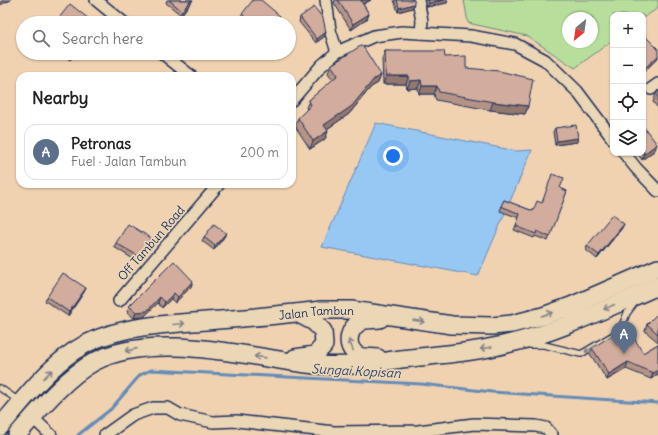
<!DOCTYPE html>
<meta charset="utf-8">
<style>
body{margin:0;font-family:Delius,sans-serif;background:#f6f6f6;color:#222}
.controls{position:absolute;right:12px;top:12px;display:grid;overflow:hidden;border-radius:8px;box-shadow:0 1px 3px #0004}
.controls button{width:36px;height:36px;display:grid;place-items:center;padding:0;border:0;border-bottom:1px solid #e0e0e0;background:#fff;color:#222;font:20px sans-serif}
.compass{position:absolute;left:562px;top:12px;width:36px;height:36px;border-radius:50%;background:#fff;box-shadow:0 1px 3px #0004;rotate:209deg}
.you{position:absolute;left:393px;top:156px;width:14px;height:14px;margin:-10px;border:3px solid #fff;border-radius:50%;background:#1a73e8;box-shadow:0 0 0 6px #1a73e833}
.badge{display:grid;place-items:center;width:26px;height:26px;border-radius:50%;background:#1b2f5e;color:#fff;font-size:13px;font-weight:700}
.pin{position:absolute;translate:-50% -33px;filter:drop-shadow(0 1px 2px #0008)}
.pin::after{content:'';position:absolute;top:21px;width:14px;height:12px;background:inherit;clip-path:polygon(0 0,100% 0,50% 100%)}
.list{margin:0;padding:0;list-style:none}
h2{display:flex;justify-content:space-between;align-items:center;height:52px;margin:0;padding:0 16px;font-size:17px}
h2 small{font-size:13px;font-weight:400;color:#767676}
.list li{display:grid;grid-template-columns:26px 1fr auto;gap:12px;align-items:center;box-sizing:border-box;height:56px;margin:0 8px 8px;padding:0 8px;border:1px solid #e0e0e0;border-radius:12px}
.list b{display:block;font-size:15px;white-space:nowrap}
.list p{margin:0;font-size:13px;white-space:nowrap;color:#767676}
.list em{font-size:13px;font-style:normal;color:#767676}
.icon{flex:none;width:22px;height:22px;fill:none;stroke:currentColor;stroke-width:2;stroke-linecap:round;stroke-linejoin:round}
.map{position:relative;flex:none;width:658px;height:435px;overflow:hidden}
.search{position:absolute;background:#fff;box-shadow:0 1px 3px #0004;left:16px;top:16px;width:280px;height:44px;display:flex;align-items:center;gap:10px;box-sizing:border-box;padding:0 14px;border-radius:22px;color:#767676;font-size:15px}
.panel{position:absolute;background:#fff;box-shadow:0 1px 3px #0004;left:16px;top:72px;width:280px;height:116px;border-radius:12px}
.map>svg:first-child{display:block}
.green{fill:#b7df9b;stroke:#69877c;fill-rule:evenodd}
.water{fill:#97c8f3;stroke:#658bb7}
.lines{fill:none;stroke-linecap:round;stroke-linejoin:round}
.stream{stroke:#658bb7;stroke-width:3}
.service-casing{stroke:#1b2f5e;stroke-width:8}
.minor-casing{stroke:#1b2f5e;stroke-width:14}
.primary-casing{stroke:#1b2f5e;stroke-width:20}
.service{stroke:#ebd6b5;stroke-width:5.5}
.minor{stroke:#ebd6b5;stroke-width:11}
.primary{stroke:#ebd6b5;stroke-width:17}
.wall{fill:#b59486;stroke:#1b2f5e}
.shaded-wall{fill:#93786d;stroke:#1b2f5e}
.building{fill:#d2ac9c;stroke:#1b2f5e}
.oneway{stroke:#83828a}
.labels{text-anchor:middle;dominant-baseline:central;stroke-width:3.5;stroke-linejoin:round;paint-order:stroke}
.street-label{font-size:12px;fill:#1b2f5e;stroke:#ebd6b5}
.water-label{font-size:13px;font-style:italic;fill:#2e4674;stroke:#ebd6b5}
</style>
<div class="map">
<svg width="658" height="435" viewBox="0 0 658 435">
<rect width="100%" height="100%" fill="#f0d2b1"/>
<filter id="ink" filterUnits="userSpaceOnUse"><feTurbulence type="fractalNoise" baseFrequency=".025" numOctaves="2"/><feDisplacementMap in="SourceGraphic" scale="8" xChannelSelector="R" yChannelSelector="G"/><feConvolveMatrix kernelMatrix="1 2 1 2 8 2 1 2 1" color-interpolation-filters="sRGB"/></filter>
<g filter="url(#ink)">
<path class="green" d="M464 0H658V8L643 18V15H613V40L575 68 527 36 468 23ZM568 18H592V42H568Z"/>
<polygon class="water" points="376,123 516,151 532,150 478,276 322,247"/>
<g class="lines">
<polyline class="stream" points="78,435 111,409 140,375 151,370 421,384 492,392 658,403"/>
<g class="service-casing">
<g id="service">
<polyline points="530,345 544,345 581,354 620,331 627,313 636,301"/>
<polyline points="0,388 19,401"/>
</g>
</g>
<g class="minor-casing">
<g id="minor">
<polyline points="96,0 124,23"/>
<polyline points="326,0 330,30 337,52"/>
<polyline points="418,0 422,21 421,33"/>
<polyline points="162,53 191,76"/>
<polyline points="651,89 658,84"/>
<polyline points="292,100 321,66 337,52 374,36 402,32 471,36 515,44 545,60 577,91 613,139"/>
<polyline points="624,153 636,168 658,191"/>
<polyline points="119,301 219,184"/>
<polyline points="32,417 51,435"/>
<polyline points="105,435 133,415 153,408 168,408 180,415 213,422 237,421 334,432 418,431 474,424 536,426 546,428 552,435"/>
</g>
</g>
<g class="primary-casing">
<g id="primary">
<polyline points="295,358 315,355 324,345 323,331 314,322 297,313"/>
<path d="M378 358C372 357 364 358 359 356 344 348 347 328 362 321 367 319 375 320 380 319"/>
<path id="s1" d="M0 427C22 401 46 370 74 351 112 325 162 325 206 321 245 318 283 315 321 310H351L452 325 492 326 512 324 543 316 571 306 658 268"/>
<path d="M17 435C38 411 66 377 94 362 153 330 251 358 315 365 329 366 343 365 357 365 372 364 386 361 401 359 436 355 472 353 507 344 559 332 609 307 658 286"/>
</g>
</g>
<use href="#service" class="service"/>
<use href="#minor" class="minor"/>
<use href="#primary" class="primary"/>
</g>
<g class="wall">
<polygon points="167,0 193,0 181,15 166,3"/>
<polygon points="335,0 371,0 363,4 369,14 367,19 351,30 334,3"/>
<polygon points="394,0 414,0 412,8 398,12"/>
<polygon points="425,0 448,0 447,3 427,7"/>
<polygon points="242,14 278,20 276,23 245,23 240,19"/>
<polygon points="300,17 325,36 316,43 299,22"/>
<polygon points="385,51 445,57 528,106 525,114 490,110 436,100 434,94 419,94 418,88 407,89 406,84 383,84 382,59"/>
<polygon points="61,53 75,53 70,60"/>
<polygon points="331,65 381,75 378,83 371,87 349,114 327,129 328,131 325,139 310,149 295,126 298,118 307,109 306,108 309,100 333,80 328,73"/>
<polygon points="658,90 658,108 653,102 657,91"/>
<polygon points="643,126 655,150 642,160 637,153 643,153"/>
<polygon points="555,128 577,142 555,145 553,132"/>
<polygon points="560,188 567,191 548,241 535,236 534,238 514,230 519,218 500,211 504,200 533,211"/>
<polygon points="622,228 597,259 586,250 587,246"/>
<polygon points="226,233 224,237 214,250 202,241 204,237"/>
<polygon points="151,238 150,242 138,262 114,247 116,243"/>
<polygon points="191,287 175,303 171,299 162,308 158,303 144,317 134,318 127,312 129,306"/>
<polygon points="86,288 84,292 68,316 45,301 47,297"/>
<polygon points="658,314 658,342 645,331 647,324"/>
<polygon points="658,344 658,374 651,379 626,369 607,380 590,354 592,348 643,353"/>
</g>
<g class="shaded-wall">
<polygon points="4,0 11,0 0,5 0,2"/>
<polygon points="191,0 193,0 181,15 182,11"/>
<polygon points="363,0 371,0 359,6 361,1"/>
<polygon points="443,0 448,0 447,3 427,7 429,3"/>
<polygon points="414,4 412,8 398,12 399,8"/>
<polygon points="369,14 367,19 351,30 353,24"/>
<polygon points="280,16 278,20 276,23 274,23"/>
<polygon points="326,32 325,36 316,43 317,39"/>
<polygon points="74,53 75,53 70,60 72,56"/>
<polygon points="658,56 658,58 643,73 643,70"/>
<polygon points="381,75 378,83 371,87 349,114 321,133 324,125 374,79"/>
<polygon points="386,76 409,76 406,84 383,84"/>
<polygon points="421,80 418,88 407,89 410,81"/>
<polygon points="422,86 437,86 434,94 419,94"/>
<polygon points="493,102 528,106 525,114 490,110"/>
<polygon points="328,131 325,139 310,149 313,141"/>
<polygon points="578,138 577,142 555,145 557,141"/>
<polygon points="657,144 655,150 642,160 644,154"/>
<polygon points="624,224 622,228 597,259 599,255"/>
<polygon points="226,233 224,237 214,250 215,246"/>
<polygon points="151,238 150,242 138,262 140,257"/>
<polygon points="193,281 191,287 175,303 178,297"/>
<polygon points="86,288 84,292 68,316 69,312"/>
<polygon points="174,293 171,299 162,308 165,302"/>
<polygon points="160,297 158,303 144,317 134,318 136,312"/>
<polygon points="628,362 626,369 607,380 609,374"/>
<polygon points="658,370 658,374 651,379 653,373"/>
</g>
<g class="building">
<polygon points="169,0 191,0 182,11"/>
<polygon points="253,0 261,0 280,16 274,23 252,23 242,14"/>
<polygon points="338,0 363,0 361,1 369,14 353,24"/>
<polygon points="397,0 414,0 414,4 399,8"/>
<polygon points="428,0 443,0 429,3"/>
<polygon points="70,4 94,23 55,23"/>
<polygon points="314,7 323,18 326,32 317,39 300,17"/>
<polygon points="645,36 658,49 658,56 643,70 643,38"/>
<polygon points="362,45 381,75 374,79 352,106 324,125 328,131 313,141 298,118 311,105 309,100 338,75 331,65"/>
<polygon points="385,51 444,51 445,57 466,56 466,68 499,71 533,79 528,106 493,102 439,92 437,86 422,86 421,80 410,81 409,76 386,76"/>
<polygon points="68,53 74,53 72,56"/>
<polygon points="576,125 578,138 557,141 555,128"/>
<polygon points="643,126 657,144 644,154 643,152"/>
<polygon points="552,174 564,178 560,188 567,191 550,237 537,231 536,234 516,226 520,214 501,206 504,200 533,211 537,201 542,203"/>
<polygon points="612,215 624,224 599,255 587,246"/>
<polygon points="128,224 151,238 140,257 116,243"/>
<polygon points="214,224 226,233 215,246 204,237"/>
<polygon points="174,261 193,281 178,297 174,293 165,302 160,297 147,311 136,312 129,306"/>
<polygon points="63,273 86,288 69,312 47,297"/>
<polygon points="658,314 658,334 647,324 656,315"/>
<polygon points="627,326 643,353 658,344 658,370 653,373 628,362 609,374 592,348"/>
</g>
<defs><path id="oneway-shaft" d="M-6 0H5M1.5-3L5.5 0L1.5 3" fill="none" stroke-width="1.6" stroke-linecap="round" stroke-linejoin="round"/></defs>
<g class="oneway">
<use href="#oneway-shaft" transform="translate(609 307) rotate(155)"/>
<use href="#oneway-shaft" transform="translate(547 314) rotate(-19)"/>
<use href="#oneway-shaft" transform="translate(419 321) rotate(7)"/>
<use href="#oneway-shaft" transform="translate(179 324) rotate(-5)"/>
<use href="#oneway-shaft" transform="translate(351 345) rotate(-112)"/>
<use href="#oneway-shaft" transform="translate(486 348) rotate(170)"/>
<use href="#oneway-shaft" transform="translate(590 349) rotate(149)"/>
<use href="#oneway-shaft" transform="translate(131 350) rotate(167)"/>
<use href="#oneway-shaft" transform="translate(260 357) rotate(-172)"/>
<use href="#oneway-shaft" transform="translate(48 374) rotate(-46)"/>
</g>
</g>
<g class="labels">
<g class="street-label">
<text transform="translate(151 243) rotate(-49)">Off Tambun Road</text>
<text stroke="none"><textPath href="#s1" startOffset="354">Jalan Tambun</textPath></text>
</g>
<g class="water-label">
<text transform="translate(356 371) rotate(3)">Sungai Kopisan</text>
</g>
</g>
</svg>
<div class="controls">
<button>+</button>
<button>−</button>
<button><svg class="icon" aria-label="locate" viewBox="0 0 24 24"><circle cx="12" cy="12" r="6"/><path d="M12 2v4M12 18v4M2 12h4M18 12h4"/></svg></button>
<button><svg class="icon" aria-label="layers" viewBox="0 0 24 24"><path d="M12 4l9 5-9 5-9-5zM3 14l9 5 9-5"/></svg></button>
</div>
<svg class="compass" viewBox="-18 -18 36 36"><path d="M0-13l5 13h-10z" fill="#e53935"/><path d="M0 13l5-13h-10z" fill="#767676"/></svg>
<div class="you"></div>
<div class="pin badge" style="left:624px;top:354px;background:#5c6f8a">A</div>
<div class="search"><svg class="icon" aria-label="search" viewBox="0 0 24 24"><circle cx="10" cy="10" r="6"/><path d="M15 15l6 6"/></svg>Search here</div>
<section class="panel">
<h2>Nearby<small></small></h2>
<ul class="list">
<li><span class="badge" style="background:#5c6f8a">A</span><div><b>Petronas</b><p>Fuel · Jalan Tambun</p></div><em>200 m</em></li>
</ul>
</section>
</div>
